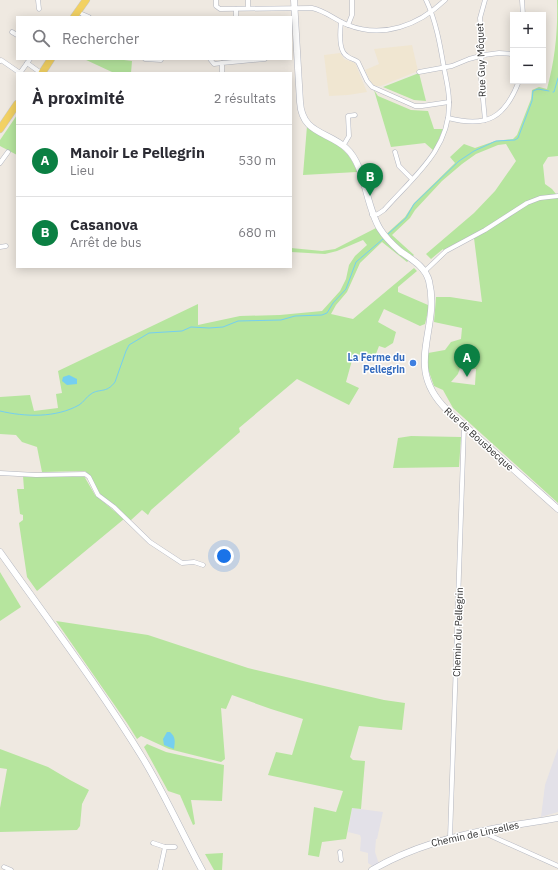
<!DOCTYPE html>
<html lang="fr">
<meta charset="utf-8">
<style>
body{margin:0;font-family:"IBM Plex Sans",sans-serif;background:#f2f2f3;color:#2b2b33}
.controls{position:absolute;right:12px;top:12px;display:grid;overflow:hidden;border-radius:0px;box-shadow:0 2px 10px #0003}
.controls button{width:36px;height:36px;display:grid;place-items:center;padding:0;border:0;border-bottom:1px solid #e1e1e2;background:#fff;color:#2b2b33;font:20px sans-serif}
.you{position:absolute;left:224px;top:556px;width:14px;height:14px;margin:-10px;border:3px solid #fff;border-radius:50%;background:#1a73e8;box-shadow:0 0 0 6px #1a73e833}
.badge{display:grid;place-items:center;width:26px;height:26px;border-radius:50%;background:#0b8043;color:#fff;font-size:13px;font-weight:700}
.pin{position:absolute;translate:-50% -33px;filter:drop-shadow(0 1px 2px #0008)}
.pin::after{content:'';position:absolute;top:21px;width:14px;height:12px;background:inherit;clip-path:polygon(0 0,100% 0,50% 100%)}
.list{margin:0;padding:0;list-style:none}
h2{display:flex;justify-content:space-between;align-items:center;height:52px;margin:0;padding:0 16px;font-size:17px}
h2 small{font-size:13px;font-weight:400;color:#7c7c81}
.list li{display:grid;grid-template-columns:26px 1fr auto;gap:12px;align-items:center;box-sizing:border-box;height:72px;padding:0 16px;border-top:1px solid #e1e1e2}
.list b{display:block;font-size:15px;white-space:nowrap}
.list p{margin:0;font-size:13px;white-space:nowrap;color:#7c7c81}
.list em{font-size:13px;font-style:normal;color:#7c7c81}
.icon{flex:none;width:22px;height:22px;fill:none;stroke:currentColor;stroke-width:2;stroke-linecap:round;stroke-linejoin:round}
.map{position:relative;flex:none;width:558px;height:870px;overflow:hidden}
.search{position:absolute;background:#fff;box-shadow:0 2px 10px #0003;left:16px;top:16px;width:276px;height:44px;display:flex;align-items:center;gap:10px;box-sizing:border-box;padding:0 14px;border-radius:0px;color:#7c7c81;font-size:15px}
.panel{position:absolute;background:#fff;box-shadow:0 2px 10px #0003;left:16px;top:72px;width:276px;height:196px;border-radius:0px}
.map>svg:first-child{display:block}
.industrial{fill:#e3e1e8}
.education{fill:#f0e6d1}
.green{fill:#b6e59e;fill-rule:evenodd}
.water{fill:#75cff0}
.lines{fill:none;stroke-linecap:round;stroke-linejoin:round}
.stream{stroke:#75cff0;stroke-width:1}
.street-casing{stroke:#b4b7c1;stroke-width:5}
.secondary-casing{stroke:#b4b7c1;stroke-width:7}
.primary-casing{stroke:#c9c9c9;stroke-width:8}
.street{stroke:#fff;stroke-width:4}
.secondary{stroke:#fff;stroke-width:6}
.primary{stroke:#f2d163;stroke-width:7}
.shop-dot{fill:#3f7fe0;stroke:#fff;stroke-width:1.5}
.labels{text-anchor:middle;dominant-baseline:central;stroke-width:3;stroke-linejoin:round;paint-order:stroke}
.street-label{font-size:10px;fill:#2e2e2e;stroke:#fff}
.shop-label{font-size:10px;font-weight:bold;fill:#366cbe;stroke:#fff;text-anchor:end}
</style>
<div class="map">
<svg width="558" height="870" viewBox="0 0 558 870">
<rect width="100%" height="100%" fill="#efe9e1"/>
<g class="industrial">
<polygon points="558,748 558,812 541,817 545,785"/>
<polygon points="352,808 383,812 377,839 376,839 375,852 379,864 374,867 368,863 368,853 360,851 361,838 360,835 348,832"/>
</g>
<g class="education">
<polygon points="412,45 418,71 381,86 375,86 371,83 365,70 379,64 374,49"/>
<polygon points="340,53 344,59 355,63 367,92 348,95 329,96 324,55"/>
</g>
<g class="green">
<path d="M557 0H558V156L548 157 543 165 545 184 552 189 556 194H558V503L453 408 443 390 434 386 428 369 426 356 428 353 445 350 451 342 461 339 462 328 434 322 436 297H450L482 302 474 238 444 251 443 249 431 259 426 254 474 213 495 191 516 161 506 144 498 145 476 154 462 164 442 181 415 210 410 218 392 235 414 255 407 262 382 242 360 263 347 292 336 305 331 314 353 319 414 268 417 271 398 287V292L428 305 429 307 425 324 420 326 384 309 378 322 396 332 393 343 385 348 379 346 374 359 354 353 346 382 359 388 349 405 297 379 239 428 240 432 151 510 148 515 142 510 130 521C119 511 106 502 97 490 92 484 91 477 85 471L42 472 37 447 22 442 16 435 0 434V397L30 395 34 411 58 408 56 394 62 393 58 371 198 304V325L240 316 280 315 322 311 340 291 346 279 349 265 355 256 367 245 363 240 337 251 325 254 291 252V248L322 251 335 249 376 228 383 237 405 217 414 203 455 163 450 157 464 144 475 148 495 141 513 139 517 135 531 99 532 90 539 87 547 89C555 60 558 31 557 0ZM460 368 476 369 475 385 451 382 458 374Z"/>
<polygon points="84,59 116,59 132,61 131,73 112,73 112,72"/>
<polygon points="419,73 426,101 414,100 383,87"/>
<polygon points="374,90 378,96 411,110 428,111 434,129 443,129 434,151 425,143 391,147"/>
<polygon points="17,115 17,155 0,146 0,140"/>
<path d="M307 126C328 139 349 147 357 172L303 175Z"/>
<polygon points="411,436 461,437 459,467 393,468 398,438"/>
<polygon points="79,475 84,476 95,495 124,519 37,591 27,577 19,523 23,520 23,515 20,514 17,489 24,489 23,476"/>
<polygon points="0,572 21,607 0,621"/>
<polygon points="56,621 148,635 248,668 384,700 405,703 402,730 359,726 350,757 353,760 365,761 361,809 352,808 346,839 322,842 319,857 308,855 314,807 336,812 343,791 268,775 276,752 292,755 303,719 271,709 232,695 226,709 221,708 225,759 221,762 169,749 141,736 137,739 127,723"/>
<polygon points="147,744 166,752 224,765 222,801 191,800 195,824 193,825 180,795 168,791 144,747"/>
<polygon points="0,749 48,767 70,780 89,790 82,804 80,826 77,830 0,832 0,808 7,769 0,768"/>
<polygon points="223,853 222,870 214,870 205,854"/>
</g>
<g class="water">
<polygon points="69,375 77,379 77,384 67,385 62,381 63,377"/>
<path d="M167 732H170C176 737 175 742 174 749L164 745 163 739Z"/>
</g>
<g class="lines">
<g class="stream">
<polyline points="553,92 554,92 558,78"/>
<polyline points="388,234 406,218 414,204 459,161 474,151 496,141 515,140 518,138 532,101 533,91 538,89 549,91"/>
<path d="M0 411C25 417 56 418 79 405 84 402 86 397 91 394 99 388 106 394 115 382L126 351 129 345 149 333 182 331 191 327 209 328 223 327 238 321 281 320 295 316 322 315 327 313 333 303 346 289 356 262 383 239"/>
</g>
<g class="street-casing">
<g id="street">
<polyline points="38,0 39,9"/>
<path d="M216 0V6L220 9 312 8C326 11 335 20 348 25 383 39 419 25 445 0"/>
<polyline points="485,0 480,18 482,41 481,78 485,120"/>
<polyline points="522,0 523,15"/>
<polyline points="248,8 248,0"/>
<polyline points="236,9 236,17"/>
<polyline points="82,14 89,17"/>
<path d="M341 22C340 31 338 51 347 56 350 59 355 59 358 62L367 81 372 87 415 106H422L449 102"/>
<polyline points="348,25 352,15 352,0"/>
<polyline points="12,32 17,35"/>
<polyline points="145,59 161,60"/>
<polyline points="210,59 214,64 222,63"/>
<polyline points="0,61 1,60 20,73"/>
<polyline points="27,63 41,73"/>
<polyline points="419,72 452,66 469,59 484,55 499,53 513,54"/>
<polyline points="20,73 30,59"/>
<polyline points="222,73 222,63 265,59"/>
<path d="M448 118C487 128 505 118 519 81"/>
<polyline points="343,146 349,136 348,116 355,115"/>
<polyline points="395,152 399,166 412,179"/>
<polyline points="0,163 8,152"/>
<path d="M372 215 378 214 384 210C413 177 451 149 449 101 449 90 446 79 444 68 440 44 436 21 426 0"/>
<polyline points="0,247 6,246"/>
<polyline points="425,271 446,251 485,230 527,203 540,198 558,196"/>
<polyline points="0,473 36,475 85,474 89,477 98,495 114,507 150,542 182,563 194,562 203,565"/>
<polyline points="480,831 558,866"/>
<polyline points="450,838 464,426"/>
<polyline points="153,843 165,847"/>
<polyline points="340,852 341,860"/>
<polyline points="4,867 11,870"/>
<polyline points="160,870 165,847 175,847"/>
</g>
</g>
<g class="secondary-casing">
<g id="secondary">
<path d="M294 0 300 102C302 134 327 131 346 148 366 166 365 205 380 229 385 237 392 244 400 251 411 259 425 266 429 281 441 330 402 366 447 410L558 509"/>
<path d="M0 552C49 621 100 688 144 760 165 795 182 833 202 870"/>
<path d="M372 870C411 847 454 836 497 828 517 824 538 822 558 818"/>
</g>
</g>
<g class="primary-casing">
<g id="primary">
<polyline points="74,17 86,0"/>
<polyline points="42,73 51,59"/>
<polyline points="0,129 17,104"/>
</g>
</g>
<use href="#street" class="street"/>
<use href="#secondary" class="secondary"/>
<use href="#primary" class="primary"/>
</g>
<circle class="shop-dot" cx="413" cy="363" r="4"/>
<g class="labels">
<g class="street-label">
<text transform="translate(481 60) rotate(-92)">Rue Guy Môquet</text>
<text transform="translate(479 439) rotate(42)">Rue de Bousbecque</text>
<text transform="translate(458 632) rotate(-88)">Chemin du Pellegrin</text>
<text transform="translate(475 834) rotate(-12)">Chemin de Linselles</text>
</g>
<g class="shop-label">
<text x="405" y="357">La Ferme du<tspan x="405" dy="12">Pellegrin</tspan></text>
</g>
</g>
</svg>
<div class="controls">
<button>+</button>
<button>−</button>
</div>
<div class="you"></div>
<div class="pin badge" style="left:467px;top:377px">A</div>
<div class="pin badge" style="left:370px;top:196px">B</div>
<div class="search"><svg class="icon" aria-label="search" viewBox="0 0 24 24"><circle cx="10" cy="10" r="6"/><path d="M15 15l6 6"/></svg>Rechercher</div>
<section class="panel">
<h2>À proximité<small>2 résultats</small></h2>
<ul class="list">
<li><span class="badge">A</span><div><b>Manoir Le Pellegrin</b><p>Lieu</p></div><em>530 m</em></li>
<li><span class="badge">B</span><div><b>Casanova</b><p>Arrêt de bus</p></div><em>680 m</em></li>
</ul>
</section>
</div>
